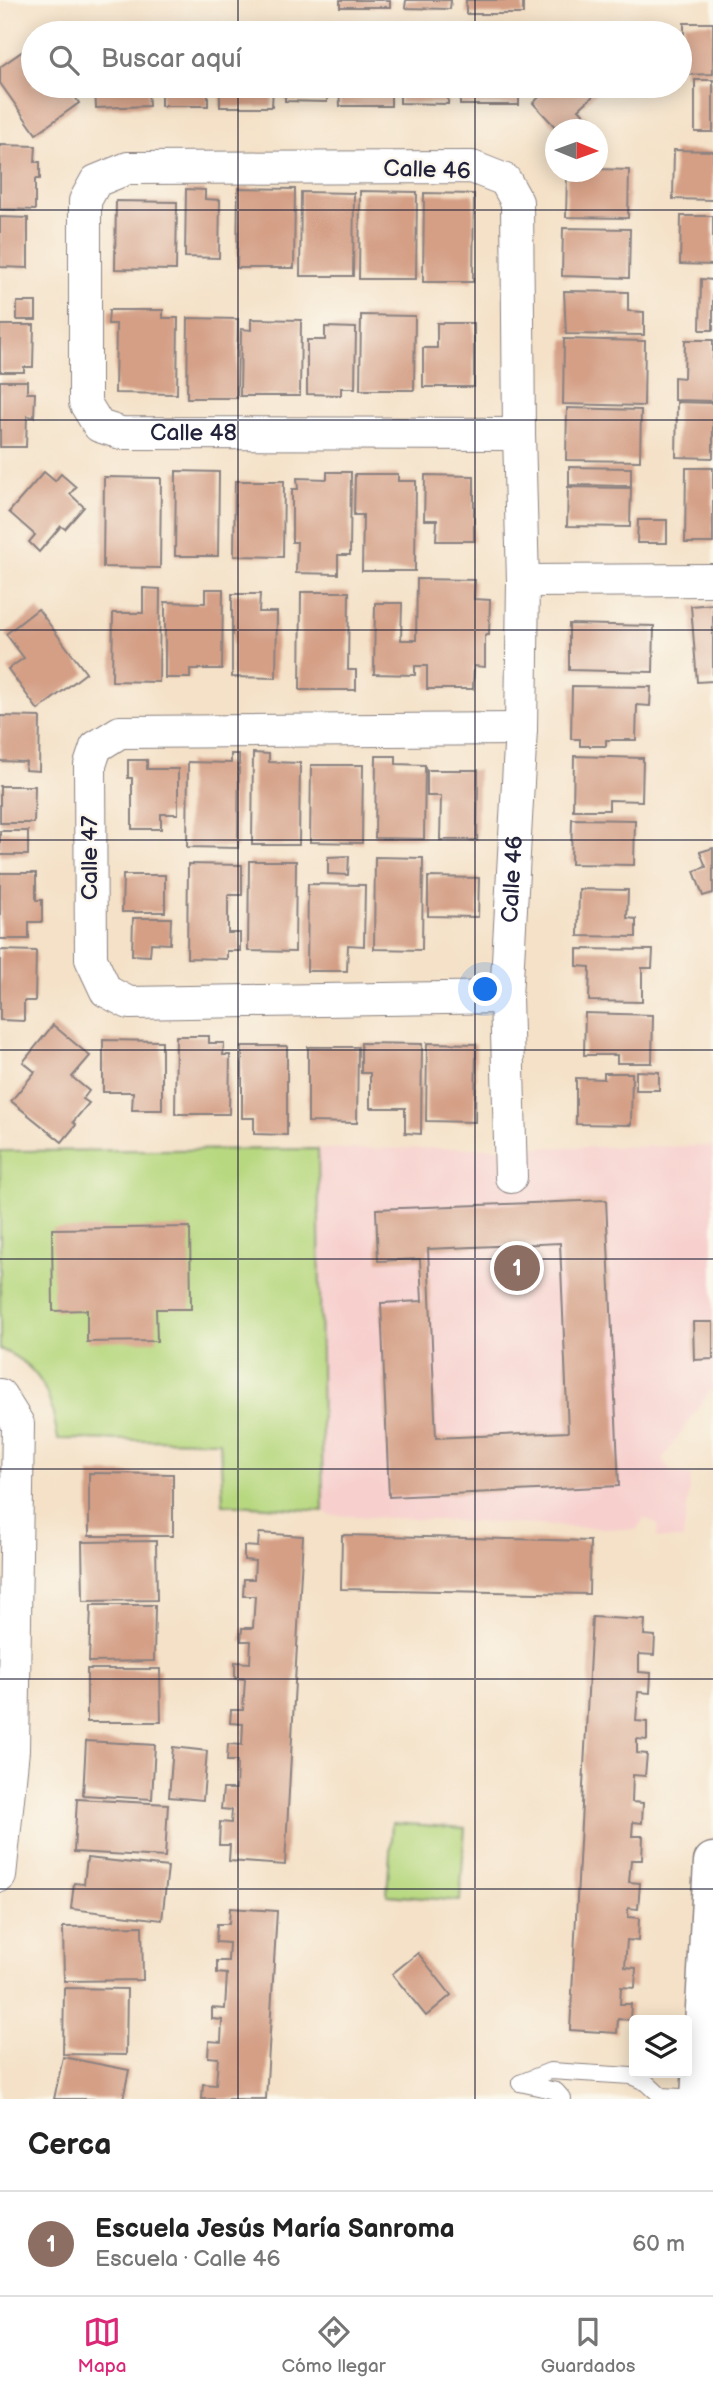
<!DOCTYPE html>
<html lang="es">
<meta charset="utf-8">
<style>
body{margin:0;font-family:"Balsamiq Sans",sans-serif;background:#f6f6f6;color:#222}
.controls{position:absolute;right:21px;bottom:21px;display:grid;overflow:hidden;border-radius:7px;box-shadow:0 4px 18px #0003}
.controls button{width:63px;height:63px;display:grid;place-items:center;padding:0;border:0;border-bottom:2px solid #e0e0e0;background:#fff;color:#222;font:35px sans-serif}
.compass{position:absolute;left:545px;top:119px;width:63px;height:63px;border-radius:50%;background:#fff;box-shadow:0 4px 18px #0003;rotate:91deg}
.you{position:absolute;left:486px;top:990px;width:24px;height:24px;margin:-18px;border:5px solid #fff;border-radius:50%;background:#1a73e8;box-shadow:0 0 0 10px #1a73e833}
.badge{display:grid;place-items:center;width:46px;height:46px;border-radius:50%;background:#db2777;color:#fff;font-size:23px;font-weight:700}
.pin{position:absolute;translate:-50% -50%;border:4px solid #fff;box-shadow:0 2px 7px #0006}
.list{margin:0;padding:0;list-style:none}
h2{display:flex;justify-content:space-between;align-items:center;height:91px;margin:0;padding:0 28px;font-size:30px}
h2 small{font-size:23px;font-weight:400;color:#767676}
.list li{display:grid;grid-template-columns:46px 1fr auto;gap:21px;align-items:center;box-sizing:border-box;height:105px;padding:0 28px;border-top:2px solid #e0e0e0}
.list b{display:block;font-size:26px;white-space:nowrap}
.list p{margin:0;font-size:23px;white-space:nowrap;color:#767676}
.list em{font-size:23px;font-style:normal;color:#767676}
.icon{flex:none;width:38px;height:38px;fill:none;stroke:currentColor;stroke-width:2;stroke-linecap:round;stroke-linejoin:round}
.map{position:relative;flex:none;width:713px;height:2099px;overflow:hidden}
.search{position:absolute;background:#fff;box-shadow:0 4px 18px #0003;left:21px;right:21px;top:21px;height:77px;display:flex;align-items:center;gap:18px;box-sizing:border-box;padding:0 24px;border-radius:38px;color:#767676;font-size:26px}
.sheet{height:196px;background:#fff}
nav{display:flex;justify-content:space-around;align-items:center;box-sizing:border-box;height:98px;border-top:2px solid #e0e0e0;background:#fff;font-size:19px;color:#767676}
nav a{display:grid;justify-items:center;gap:4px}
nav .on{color:#db2777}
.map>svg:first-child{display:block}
.built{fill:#f7d0ce}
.green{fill:#b8d880;stroke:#6d7d5e;stroke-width:2}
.building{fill:#d49f85;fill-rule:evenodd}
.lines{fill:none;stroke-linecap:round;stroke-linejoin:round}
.lane-casing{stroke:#8b8281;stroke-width:18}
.street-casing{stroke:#8b8281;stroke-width:34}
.secondary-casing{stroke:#8b8281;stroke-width:41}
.lane{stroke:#fff;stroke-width:16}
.street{stroke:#fff;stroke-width:32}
.secondary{stroke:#fff;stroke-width:38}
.grid{fill:none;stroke:#22223b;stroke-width:2;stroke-opacity:0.55}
.labels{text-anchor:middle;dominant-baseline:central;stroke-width:5;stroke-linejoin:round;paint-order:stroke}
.street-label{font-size:23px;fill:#22223b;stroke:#fbf7ec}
</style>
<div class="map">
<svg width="713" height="2099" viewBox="0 0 713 2099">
<rect width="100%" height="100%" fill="#fbf7ec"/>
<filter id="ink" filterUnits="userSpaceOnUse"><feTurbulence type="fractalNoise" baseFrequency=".0143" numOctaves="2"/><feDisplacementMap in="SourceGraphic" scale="14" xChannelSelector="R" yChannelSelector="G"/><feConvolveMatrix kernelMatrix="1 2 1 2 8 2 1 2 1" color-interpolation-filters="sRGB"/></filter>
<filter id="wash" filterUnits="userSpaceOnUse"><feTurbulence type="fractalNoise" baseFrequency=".00686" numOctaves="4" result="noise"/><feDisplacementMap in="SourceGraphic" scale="28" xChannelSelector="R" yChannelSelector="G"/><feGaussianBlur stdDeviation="1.57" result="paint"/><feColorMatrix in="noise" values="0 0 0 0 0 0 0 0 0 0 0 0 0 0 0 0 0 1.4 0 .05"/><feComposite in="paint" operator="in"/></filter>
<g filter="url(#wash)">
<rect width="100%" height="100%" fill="#f4e1c7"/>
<polygon class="built" points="713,1146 713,1387 662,1460 671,1471 691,1476 683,1539 657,1539 658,1524 644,1518 636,1530 330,1515 323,1511 318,1149"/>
<g class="green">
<path d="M318 1149 323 1511 223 1504 220 1441 58 1439C50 1395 44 1368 0 1349V1151Z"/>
<polygon points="392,1823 465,1828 460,1901 387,1895"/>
</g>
<g id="blocks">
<g class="building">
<rect x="340" y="0" width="50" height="7"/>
<polygon points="406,0 451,0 450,9 405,8"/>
<rect x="466" y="0" width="57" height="14"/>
<polygon points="433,23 449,28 449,33 432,33"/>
<polygon points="684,23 713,23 713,74 684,75"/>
<rect x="162" y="24" width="46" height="9"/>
<polygon points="145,25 146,33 92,33 92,28"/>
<rect x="461" y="28" width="58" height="5"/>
<rect x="221" y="29" width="38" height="4"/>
<polygon points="33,44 33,86 68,86 79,103 36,134 0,83 0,67"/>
<rect x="695" y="80" width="18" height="52"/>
<polygon points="95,86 148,86 149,106 96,108"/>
<rect x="161" y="86" width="47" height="20"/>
<polygon points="220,86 273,86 272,107 220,107"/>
<polygon points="285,86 328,86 327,102 285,101"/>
<polygon points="339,86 391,86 391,106 340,106"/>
<polygon points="400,86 448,86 448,104 400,103"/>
<rect x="460" y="86" width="59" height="19"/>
<polygon points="551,86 604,86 579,109 603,136 598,138 598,130 558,130 533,103"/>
<polygon points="0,145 36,146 35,162 40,162 40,179 35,179 35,210 0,209"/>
<polygon points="674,150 713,151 713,200 673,199"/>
<polygon points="598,169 629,170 628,218 566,217 567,172 598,172"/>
<polygon points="238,188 295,189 294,268 237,268"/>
<polygon points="186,189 205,190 205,199 220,200 219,258 185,257"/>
<polygon points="360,191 417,192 416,279 359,279"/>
<polygon points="301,192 354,193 353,276 300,276"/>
<polygon points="424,193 474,194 473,282 423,282"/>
<polygon points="116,201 177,202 176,270 115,269"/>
<polygon points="681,216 713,216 713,265 680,264"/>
<polygon points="0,217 28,218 28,268 0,267"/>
<polygon points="563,228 630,229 629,278 562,276"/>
<polygon points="701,279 713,280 713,330 700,330"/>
<polygon points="564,291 628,292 628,311 644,312 644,335 566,334"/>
<rect x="17" y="302" width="19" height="18"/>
<polygon points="109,310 163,310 163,318 178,318 177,394 115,393 116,324 108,324"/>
<polygon points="361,315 415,316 414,390 360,390"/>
<polygon points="188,318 238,319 237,398 187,398"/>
<polygon points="251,319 301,320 300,396 240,396 241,329 251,330"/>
<polygon points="437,323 474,323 474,387 423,387 423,348 437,348"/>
<polygon points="0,325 34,325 33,367 24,367 24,372 0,372"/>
<polygon points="325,327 356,328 355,388 341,388 341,395 307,394 307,340 325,340"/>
<polygon points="564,339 645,341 644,406 563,404"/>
<polygon points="685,340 713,340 713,401 674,400 674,377 684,378"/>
<polygon points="0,381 27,381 27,393 35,393 34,417 27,416 26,447 0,447"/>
<polygon points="677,402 713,403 713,458 676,457"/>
<polygon points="567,408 641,410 640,461 566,460"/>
<polygon points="569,467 631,468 631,486 569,485"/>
<polygon points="686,468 713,468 713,543 685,543"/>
<polygon points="176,471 219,472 218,556 175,556"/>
<polygon points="44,472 55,481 61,474 76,487 70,494 84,507 65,529 61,526 39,552 29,542 35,535 9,512"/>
<polygon points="327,472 351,472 350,555 338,555 338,574 296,573 297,542 292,542 292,489 298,489 297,478 327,479"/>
<polygon points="355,474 398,474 398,481 416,481 415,571 362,571 363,515 354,515"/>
<polygon points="425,475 474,476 474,541 436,541 437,520 424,520"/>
<polygon points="104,477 161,478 160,568 103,567"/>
<polygon points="235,481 284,481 283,557 234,556"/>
<polygon points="568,487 631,488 630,527 567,526"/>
<polygon points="638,520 667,520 667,543 637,543"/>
<polygon points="417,579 475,580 474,599 490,600 489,635 485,635 485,667 474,666 473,689 427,689 427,666 415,666 415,675 374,674 375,603 402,603 401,640 416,640"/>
<polygon points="143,588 160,589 159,682 112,681 113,613 143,613"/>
<polygon points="205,589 223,589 222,669 190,669 190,678 165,678 165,602 205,603"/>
<polygon points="301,592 349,592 348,670 356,670 356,690 300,690"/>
<polygon points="232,594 260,594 259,612 277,612 276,678 232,677"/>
<polygon points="713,604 713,681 697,682 691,606"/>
<polygon points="38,609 86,673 38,710 8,669 24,658 6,634"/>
<polygon points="569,624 654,626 653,672 569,670"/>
<polygon points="572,686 651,687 650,706 637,705 636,740 606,740 606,746 580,746 580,739 571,739"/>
<polygon points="0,716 40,717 39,771 25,770 26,762 0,761"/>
<polygon points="253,753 269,754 269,762 300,763 299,845 252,845"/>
<polygon points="231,754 239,754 238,848 187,847 188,762 231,763"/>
<polygon points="376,756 396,756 396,764 425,765 424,839 375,838"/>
<polygon points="574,756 643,758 642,801 609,800 609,810 573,810"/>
<polygon points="128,760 147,760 147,769 178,769 178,814 161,814 161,829 132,829 132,778 128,778"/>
<polygon points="311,765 363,765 362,843 310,842"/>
<polygon points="427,770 478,770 477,840 440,840 441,796 427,796"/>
<polygon points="0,786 35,786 34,823 0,823"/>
<polygon points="572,819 635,820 634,865 571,864"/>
<rect x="0" y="831" width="28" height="24"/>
<polygon points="713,848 713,893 703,896 694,871 706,867 700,852"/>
<polygon points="349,856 348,875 328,874 328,857"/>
<polygon points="375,857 423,858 422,950 374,949"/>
<polygon points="249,861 296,861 295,952 248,951"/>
<polygon points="188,864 242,865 242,895 228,895 228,933 240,933 240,951 227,951 227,959 187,958"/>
<polygon points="0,873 36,873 36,900 42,900 42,922 29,922 29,939 0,939"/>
<polygon points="123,875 165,875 165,912 122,912"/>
<polygon points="428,877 479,878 478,917 428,916"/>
<polygon points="308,884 365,885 364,946 348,945 347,971 307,971"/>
<polygon points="579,889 628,890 627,918 636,919 636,937 578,936"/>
<polygon points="133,918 171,918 170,944 151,943 150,956 132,955"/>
<polygon points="577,949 653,950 652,968 642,968 642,1002 589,1001 590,967 577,966"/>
<polygon points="0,950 36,951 35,1001 24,1001 24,1021 0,1020"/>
<polygon points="585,1013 653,1015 652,1063 617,1063 617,1055 584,1055"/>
<polygon points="53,1025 90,1056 72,1077 89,1091 83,1099 89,1103 73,1122 76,1125 62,1142 11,1101 35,1072 23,1062"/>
<polygon points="176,1036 209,1036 209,1043 224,1043 223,1055 230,1055 229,1114 175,1114"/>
<polygon points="103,1040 162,1041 162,1110 132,1110 133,1092 103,1092"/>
<polygon points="361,1043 422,1044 421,1134 405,1133 405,1108 370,1108 370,1073 361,1073"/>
<polygon points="427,1043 476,1044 475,1122 426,1121"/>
<polygon points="242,1046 287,1046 287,1135 254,1134 254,1118 242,1118"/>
<polygon points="308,1047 358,1047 357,1123 308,1122"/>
<polygon points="636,1071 659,1072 659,1090 636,1090"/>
<polygon points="604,1073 632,1073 631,1125 576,1124 576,1078 604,1079"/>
<path d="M606 1200 619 1486 389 1497 381 1303 422 1301 420 1259 378 1261 376 1209ZM560 1243 568 1432 436 1438 428 1249Z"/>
<polygon points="190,1227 191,1309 156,1309 157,1341 87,1342 87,1310 53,1311 52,1229"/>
<polygon points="693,1322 713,1322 713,1359 694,1360"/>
<polygon points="89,1473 173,1474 173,1536 89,1536"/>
<polygon points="259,1533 303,1536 285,1865 229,1861 230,1845 219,1845 220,1822 231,1823 232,1810 221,1809 223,1789 236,1789 237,1761 227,1761 228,1744 242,1745 243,1724 230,1723 231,1710 243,1710 245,1679 235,1678 235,1662 250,1663 251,1641 241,1641 242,1628 253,1628 255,1596 243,1596 244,1579 254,1579 255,1561 244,1560 244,1546 258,1547"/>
<polygon points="342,1535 590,1541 589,1594 341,1589"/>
<polygon points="156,1541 157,1600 83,1601 82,1542"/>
<polygon points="91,1605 155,1605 154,1661 89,1662"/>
<polygon points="592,1617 645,1620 644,1635 655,1636 654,1655 639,1654 639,1672 651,1673 650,1693 638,1692 636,1721 647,1722 647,1740 637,1739 637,1753 647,1754 645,1776 633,1775 632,1802 643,1803 642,1823 633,1822 632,1836 643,1836 642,1860 631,1860 629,1882 640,1883 638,1909 628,1908 628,1917 639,1918 638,1941 627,1940 625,1967 636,1968 635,1988 621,1987 620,2004 631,2004 630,2020 618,2019 617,2033 570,2030"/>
<polygon points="87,1669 160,1669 161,1722 87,1722"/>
<polygon points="86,1741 155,1745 152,1799 83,1795"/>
<polygon points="173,1747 207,1751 203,1800 169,1797"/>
<polygon points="77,1799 168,1804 165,1857 74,1852"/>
<polygon points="87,1858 168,1867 162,1920 71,1909 74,1883 84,1884"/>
<polygon points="230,1908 277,1911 266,2099 202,2099 203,2084 216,2085 218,2058 208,2057 209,2041 221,2042 222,2020 212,2019 212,2008 225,2009 227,1974 217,1973 217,1961 228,1961 229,1943 216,1942 217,1924 229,1924"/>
<polygon points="142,1926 143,1980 64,1981 63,1927"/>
<polygon points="418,1953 451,1995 426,2016 392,1974"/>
<polygon points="64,1988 127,1989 126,2055 63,2054"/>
<polygon points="63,2057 129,2070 123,2099 54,2099"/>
</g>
</g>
</g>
<g filter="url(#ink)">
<use href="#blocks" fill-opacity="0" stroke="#8b8281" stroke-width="2"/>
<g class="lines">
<g class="lane-casing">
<g id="lane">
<polyline points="520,2083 550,2071 631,2076 647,2083 661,2096 700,2098"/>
<polyline points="520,2083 556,2091 563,2099"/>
</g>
</g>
<g class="street-casing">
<g id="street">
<polyline points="523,581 713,580"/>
<polyline points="506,997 129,1003 106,991 91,959 90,765 96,747 120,732 521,729"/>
<path id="s1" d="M511 1177 506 997 521 729 523 581 519 434 517 202 505 180 472 167 128 168 96 181 85 201V403L99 426 121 433 519 434"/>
<polyline points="0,1395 18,1424 13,1750 0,1876"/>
</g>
</g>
<g class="secondary-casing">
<polyline id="secondary" points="700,2099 713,1862"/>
</g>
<use href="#lane" class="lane"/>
<use href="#street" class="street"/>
<use href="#secondary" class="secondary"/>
</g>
</g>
<path class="grid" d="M238 0V33M475 0V33M238 86V2099M475 86V2099M0 210H713M0 420H713M0 630H713M0 840H713M0 1050H713M0 1259H713M0 1469H713M0 1679H713M0 1889H713"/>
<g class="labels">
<g class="street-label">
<text transform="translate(427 170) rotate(2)">Calle 46</text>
<text stroke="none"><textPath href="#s1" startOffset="1762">Calle 48</textPath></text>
<text transform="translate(90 858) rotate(-90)">Calle 47</text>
<text stroke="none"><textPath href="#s1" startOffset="298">Calle 46</textPath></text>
</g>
</g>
</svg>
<div class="controls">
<button><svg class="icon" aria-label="layers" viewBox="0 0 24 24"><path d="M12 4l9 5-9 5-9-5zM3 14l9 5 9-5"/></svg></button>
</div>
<svg class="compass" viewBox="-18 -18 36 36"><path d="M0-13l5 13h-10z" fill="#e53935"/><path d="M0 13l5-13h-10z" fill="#767676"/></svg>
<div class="you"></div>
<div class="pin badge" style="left:517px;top:1268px;background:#8d6e63">1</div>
<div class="search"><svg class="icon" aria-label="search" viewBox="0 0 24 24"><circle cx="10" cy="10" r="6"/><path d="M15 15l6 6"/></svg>Buscar aquí</div>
</div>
<section class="sheet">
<h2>Cerca<small></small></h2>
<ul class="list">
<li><span class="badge" style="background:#8d6e63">1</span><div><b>Escuela Jesús María Sanroma</b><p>Escuela · Calle 46</p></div><em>60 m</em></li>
</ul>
</section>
<nav>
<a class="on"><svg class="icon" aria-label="map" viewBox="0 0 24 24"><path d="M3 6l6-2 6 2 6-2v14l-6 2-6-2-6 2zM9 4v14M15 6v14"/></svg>Mapa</a>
<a><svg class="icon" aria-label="directions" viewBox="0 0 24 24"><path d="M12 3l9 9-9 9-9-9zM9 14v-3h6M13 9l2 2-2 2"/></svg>Cómo llegar</a>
<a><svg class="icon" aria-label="saved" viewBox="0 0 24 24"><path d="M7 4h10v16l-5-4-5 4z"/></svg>Guardados</a>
</nav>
